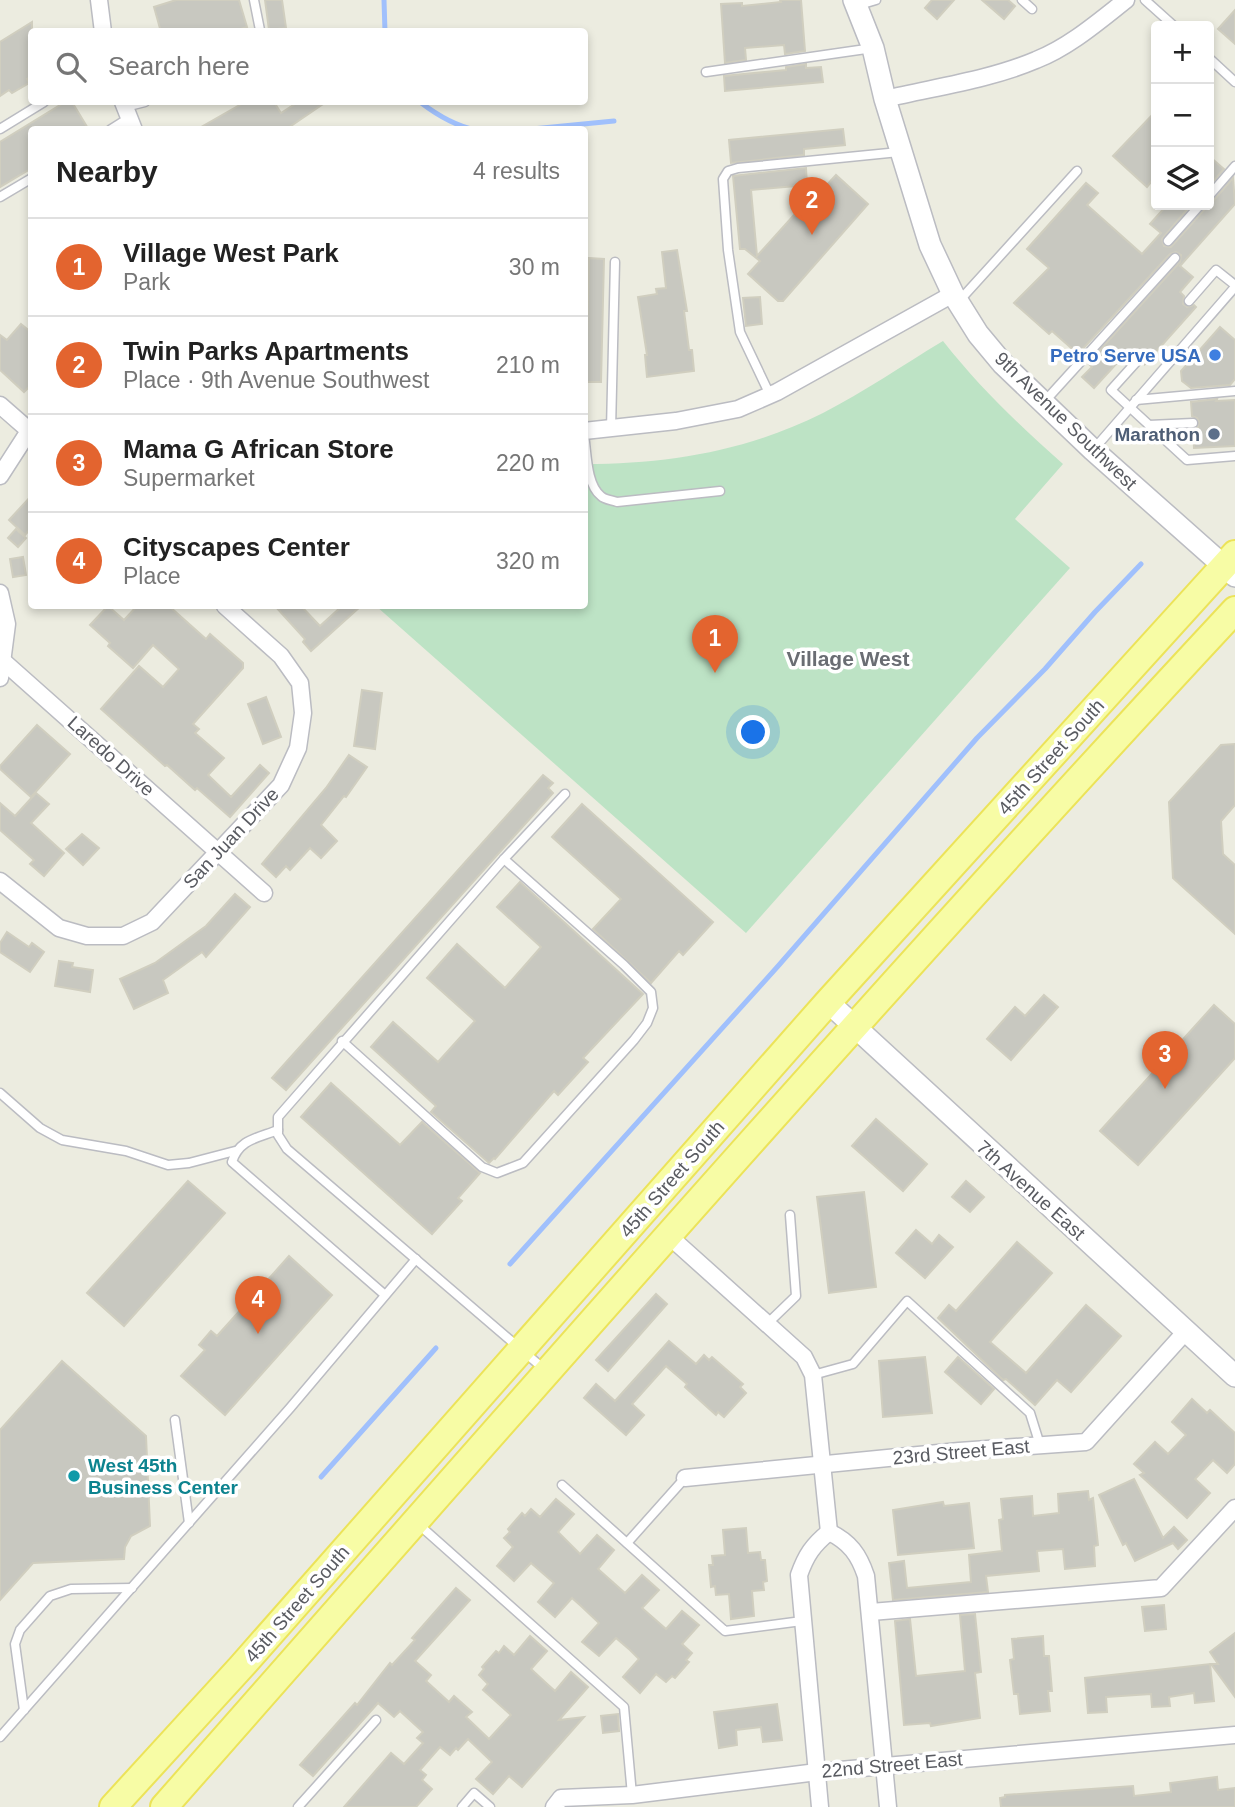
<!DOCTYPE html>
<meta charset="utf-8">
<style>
body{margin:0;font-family:Arial,sans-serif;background:#f2f2f2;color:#222}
.controls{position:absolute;right:21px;top:21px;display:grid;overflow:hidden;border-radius:7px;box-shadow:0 4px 10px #0003}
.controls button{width:63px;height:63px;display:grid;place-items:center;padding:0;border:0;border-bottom:2px solid #e0e0e0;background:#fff;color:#222;font:35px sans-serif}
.you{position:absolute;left:754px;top:733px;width:24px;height:24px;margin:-18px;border:5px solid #fff;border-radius:50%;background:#1a73e8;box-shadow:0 0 0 10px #1a73e833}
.badge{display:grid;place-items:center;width:46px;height:46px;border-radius:50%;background:#e3642f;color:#fff;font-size:23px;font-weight:700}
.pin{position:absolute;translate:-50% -58px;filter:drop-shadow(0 2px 4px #0008)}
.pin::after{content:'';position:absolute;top:37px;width:24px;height:21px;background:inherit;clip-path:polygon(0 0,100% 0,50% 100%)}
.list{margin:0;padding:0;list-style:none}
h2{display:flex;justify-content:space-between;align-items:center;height:91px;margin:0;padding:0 28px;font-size:30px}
h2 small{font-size:23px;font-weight:400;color:#767676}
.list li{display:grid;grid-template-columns:46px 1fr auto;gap:21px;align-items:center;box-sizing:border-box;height:98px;padding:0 28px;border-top:2px solid #e0e0e0}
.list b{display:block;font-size:26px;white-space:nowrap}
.list p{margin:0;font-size:23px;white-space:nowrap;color:#767676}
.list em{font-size:23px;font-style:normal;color:#767676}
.icon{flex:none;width:38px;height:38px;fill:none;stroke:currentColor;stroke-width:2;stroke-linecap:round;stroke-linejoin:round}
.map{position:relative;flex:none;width:1235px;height:1807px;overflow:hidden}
.search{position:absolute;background:#fff;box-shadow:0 4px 10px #0003;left:28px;top:28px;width:560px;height:77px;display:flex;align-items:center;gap:18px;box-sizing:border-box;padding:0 24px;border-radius:7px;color:#767676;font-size:26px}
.panel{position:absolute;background:#fff;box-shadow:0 4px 10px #0003;left:28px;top:126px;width:560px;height:483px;border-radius:7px}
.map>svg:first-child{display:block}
.green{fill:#bde3c5}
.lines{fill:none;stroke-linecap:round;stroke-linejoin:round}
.stream{stroke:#a0c0fc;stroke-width:5}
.building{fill:#c8c8c0;stroke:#d0cebf;stroke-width:2}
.service-casing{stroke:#bbbcc2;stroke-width:11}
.minor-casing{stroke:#bbbcc2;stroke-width:19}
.tertiary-casing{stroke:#bbbcc2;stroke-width:24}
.primary-casing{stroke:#ece359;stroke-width:30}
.service{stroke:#fff;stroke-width:8}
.minor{stroke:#fff;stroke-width:16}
.tertiary{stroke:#fff;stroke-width:21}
.primary{stroke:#f7fca5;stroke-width:26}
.shop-dot{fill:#3f7fe0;stroke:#fff;stroke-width:2.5}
.service-dot{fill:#5c6f8a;stroke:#fff;stroke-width:2.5}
.culture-dot{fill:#0f9aa8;stroke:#fff;stroke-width:2.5}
.labels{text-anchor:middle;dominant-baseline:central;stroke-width:7;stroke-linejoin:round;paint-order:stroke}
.shop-label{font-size:19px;font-weight:bold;fill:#366cbe;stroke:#fff;text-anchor:end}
.street-label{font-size:19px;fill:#595b61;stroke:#fff}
.service-label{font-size:19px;font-weight:bold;fill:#4e5e75;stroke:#fff;text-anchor:end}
.culture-label{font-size:19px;font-weight:bold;fill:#0d838f;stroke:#fff;text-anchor:start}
.neighbourhood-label{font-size:21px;font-weight:bold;fill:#6a6d73;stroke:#fff}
</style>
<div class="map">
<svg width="1235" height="1807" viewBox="0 0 1235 1807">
<rect width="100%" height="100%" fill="#ecece0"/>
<path class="green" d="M943 341C981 389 1018 424 1063 464L1015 519 1070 568 746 933 376 606H584L585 464C669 464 747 451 823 413 864 392 903 365 943 341Z"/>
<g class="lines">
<g class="stream">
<polyline points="384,0 385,32"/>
<path d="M420 102C437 115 455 126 476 130"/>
<polyline points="522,130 614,121"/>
<polyline points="510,1264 779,965 977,738 1045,669 1095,612 1141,564"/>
<polyline points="321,1477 436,1348"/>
</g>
</g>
<g class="building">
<polygon points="176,0 239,0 247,27 231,32 161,32 154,7"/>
<polygon points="265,0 282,0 286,28 269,30"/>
<polygon points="780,0 801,0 805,51 785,54 784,45 745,48 746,60 725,63 721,4 742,3 742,6 781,2"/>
<polygon points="932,0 954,0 937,19 925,8"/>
<polygon points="982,0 1008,0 1015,6 1004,19"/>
<polygon points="1235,10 1235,44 1218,29"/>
<polygon points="32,22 32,76 27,79 29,83 12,93 9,90 0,96 0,42"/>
<polygon points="806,64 806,68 821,67 823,82 725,91 724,76 786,70 786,67"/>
<polygon points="65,102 72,102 89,130 32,130 32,168 0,187 0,142"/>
<polygon points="245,102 274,102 281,113 298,102 326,102 285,130 196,130"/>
<polygon points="1156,111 1156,176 1147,187 1113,156"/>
<polygon points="843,129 845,145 804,149 804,155 731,163 729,140"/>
<polygon points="1209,156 1224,169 1209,186"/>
<polygon points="806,168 807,185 751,190 757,256 821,185 824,188 836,175 868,204 783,301 778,301 748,274 760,261 745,249 740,249 733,176"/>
<polygon points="1233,178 1235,204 1180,266 1193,277 1180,292 1184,296 1183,304 1187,307 1194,305 1196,307 1145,364 1143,354 1134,355 1129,350 1094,388 1082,377 1092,367 1088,363 1180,262 1181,255 1176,252 1170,254 1078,354 1052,331 1049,334 1014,303 1049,268 1027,249 1086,183 1098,193 1087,205 1142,254 1161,233 1150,224 1167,205 1191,205 1162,239 1164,246 1171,247 1205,209 1206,205 1214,200"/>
<polygon points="677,250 687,311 684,311 689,350 692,350 694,371 647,377 645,355 647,355 638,297 657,294 656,289 666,288 662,252"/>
<polygon points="589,258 604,259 601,382 586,382"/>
<polygon points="760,297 762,324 746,326 743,298"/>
<polygon points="21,324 32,333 32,384 24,392 0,370 0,335 7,340"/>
<polygon points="1220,327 1235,340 1235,379 1230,385 1191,388 1182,381 1181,371"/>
<polygon points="1217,399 1216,401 1235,400 1235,446 1194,448 1193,430 1198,427 1199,422 1197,418 1192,416 1191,402"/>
<polygon points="32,495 32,527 25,535 9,520"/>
<polygon points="16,529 26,538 18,547 8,538"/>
<polygon points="23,557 26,575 13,577 10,559"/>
<polygon points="108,606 124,620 137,606 169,606 206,639 210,634 243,663 243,668 193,724 199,729 195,733 224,758 208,775 231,797 260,765 269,773 230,817 197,788 195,790 167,765 165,766 101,709 139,666 163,687 179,669 153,645 133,668 108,646 110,643 90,625"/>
<polygon points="275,606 301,606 320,626 342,606 361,606 311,651 303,642 305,639"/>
<polygon points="362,690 382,693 375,749 354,746"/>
<polygon points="266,697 281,737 263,744 248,704"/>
<polygon points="37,725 70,754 31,797 0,769 0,766"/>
<polygon points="1235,744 1235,805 1221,821 1223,854 1235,865 1235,934 1173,878 1169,802 1221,745"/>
<polygon points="349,755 367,767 346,797 344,796 321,825 337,841 321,858 310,848 290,870 286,866 276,877 262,864 326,788"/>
<polygon points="543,775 553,783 548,788 553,793 286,1090 272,1078"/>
<polygon points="36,793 49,804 31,823 64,853 44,876 30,864 34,860 0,830 0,803 15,816"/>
<polygon points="582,804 713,922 683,955 679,951 651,983 593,929 621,899 552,837"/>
<polygon points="82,834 99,848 83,865 66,849"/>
<polygon points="520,882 643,994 583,1058 588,1062 558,1095 554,1091 495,1159 494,1158 489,1163 431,1112 436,1106 371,1047 393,1022 438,1062 475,1021 427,978 457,944 505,988 541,947 497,907"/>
<polygon points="235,894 250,907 206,957 202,952 163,980 168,993 134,1009 120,979 155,963 206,926"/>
<polygon points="7,932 29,947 32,943 44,952 30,972 0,952 0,943"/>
<polygon points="59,961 73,963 72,967 93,970 90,992 55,986"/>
<polygon points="1044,995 1058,1007 1011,1060 987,1039 1015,1007 1025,1016"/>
<polygon points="1214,1005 1235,1024 1235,1058 1138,1165 1100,1131"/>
<polygon points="331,1083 400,1145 422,1122 480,1173 458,1198 462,1201 432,1234 301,1117"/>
<polygon points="876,1119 927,1164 903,1191 852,1146"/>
<polygon points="188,1181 225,1213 124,1326 87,1293"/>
<polygon points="966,1181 984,1197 970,1212 952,1197"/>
<polygon points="864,1192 876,1287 829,1293 817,1197"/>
<polygon points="916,1230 932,1244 939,1235 953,1247 925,1278 896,1253"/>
<polygon points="1017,1242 1052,1273 990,1342 1026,1373 1086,1305 1121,1336 1071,1392 1057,1380 1035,1405 1006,1379 1003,1380 938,1318 949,1305 956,1311"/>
<polygon points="289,1256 332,1295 225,1415 181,1376 205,1350 199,1345 211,1331 217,1336 253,1296 248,1291 259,1278 265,1283"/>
<polygon points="656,1294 667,1304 608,1371 596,1360"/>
<polygon points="669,1341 696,1364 704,1355 709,1360 712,1357 743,1384 740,1387 746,1393 724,1417 718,1412 716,1415 685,1387 687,1384 666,1366 632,1404 644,1415 626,1435 584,1398 596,1384 615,1401"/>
<polygon points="925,1357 932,1413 883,1417 879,1361"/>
<polygon points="958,1357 994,1389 981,1404 945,1372"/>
<polygon points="62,1361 146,1436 150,1526 131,1536 125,1547 124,1559 33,1563 0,1600 0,1430"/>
<polygon points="1192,1399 1207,1413 1210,1410 1235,1433 1235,1464 1227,1473 1213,1460 1195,1479 1210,1493 1187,1518 1140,1475 1144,1473 1134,1464 1155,1442 1168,1454 1186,1435 1172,1422"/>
<polygon points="1134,1479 1163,1538 1174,1527 1187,1540 1178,1549 1173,1543 1135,1561 1126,1543 1123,1545 1099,1495"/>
<polygon points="1088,1491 1089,1500 1093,1498 1098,1545 1094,1546 1095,1566 1065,1569 1063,1549 1037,1551 1039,1571 986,1576 988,1592 893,1600 889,1563 904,1561 907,1588 971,1582 969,1555 1002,1551 999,1520 1003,1519 1001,1499 1032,1496 1033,1516 1059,1513 1058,1494"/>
<polygon points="556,1499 574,1514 558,1532 580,1554 597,1535 614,1550 598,1569 625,1593 642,1575 659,1590 642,1608 666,1629 682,1611 699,1625 682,1644 692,1653 686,1660 689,1662 675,1678 672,1676 666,1682 656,1674 640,1693 623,1677 639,1659 630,1650 616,1638 599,1656 582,1642 599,1623 581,1606 572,1598 555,1617 538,1602 554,1583 531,1563 514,1581 497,1566 513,1547 504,1538 510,1532 508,1529 522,1513 525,1516 531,1509 540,1517"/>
<polygon points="943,1502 944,1506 969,1503 974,1548 898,1555 893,1510"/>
<polygon points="746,1528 748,1553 760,1552 761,1560 765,1560 767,1581 763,1582 764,1590 752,1591 754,1616 731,1619 729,1594 716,1595 715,1586 711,1587 709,1565 713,1565 712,1556 725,1555 723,1530"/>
<polygon points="456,1588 470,1600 415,1661 431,1675 426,1681 449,1702 454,1696 472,1712 466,1717 489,1739 511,1715 483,1690 488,1684 479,1675 484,1669 482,1667 496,1651 499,1653 504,1646 514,1655 530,1636 547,1651 531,1669 545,1682 555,1691 571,1672 588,1687 559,1720 584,1717 522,1787 509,1776 493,1794 476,1779 492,1762 468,1739 458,1750 456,1748 450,1755 440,1747 420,1770 426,1775 422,1780 432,1789 416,1807 344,1807 391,1753 404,1764 423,1743 417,1738 423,1732 400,1711 394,1717 378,1703 313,1776 300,1765 355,1703 357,1705 390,1663 392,1665 415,1640 412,1638"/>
<polygon points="1164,1605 1166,1629 1145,1631 1142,1607"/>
<polygon points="975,1614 981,1672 975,1673 980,1718 937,1725 931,1726 930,1723 904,1725 895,1621 910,1619 916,1676 965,1671 960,1615"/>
<polygon points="1235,1633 1235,1697 1211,1664 1218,1664 1210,1652"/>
<polygon points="1043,1636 1044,1656 1049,1656 1052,1691 1048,1691 1050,1711 1020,1714 1018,1694 1014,1694 1010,1660 1014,1659 1012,1639"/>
<polygon points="1210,1664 1214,1701 1195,1703 1194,1693 1169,1697 1170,1706 1152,1707 1151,1694 1106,1697 1107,1712 1088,1713 1085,1678"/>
<polygon points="777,1704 782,1740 763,1742 761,1727 736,1730 737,1745 719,1748 714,1712"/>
<polygon points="618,1714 619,1731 603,1733 601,1716"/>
<polygon points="1217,1777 1218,1790 1235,1788 1235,1807 1001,1807 1000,1798 1005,1797 1005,1795 1133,1786 1134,1796 1171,1792 1170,1783"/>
</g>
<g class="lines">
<g class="service-casing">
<g id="service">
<polyline points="254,0 260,30"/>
<polyline points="1022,0 1032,9"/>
<polyline points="1145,0 1174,26"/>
<polyline points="856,6 876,0"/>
<polyline points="1209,58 1235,82"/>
<polyline points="706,72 873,48"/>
<polyline points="125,107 145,102"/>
<polyline points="0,129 44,102"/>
<polyline points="110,130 129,118"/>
<polyline points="1209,196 1235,166"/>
<polyline points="0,197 32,178"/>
<polyline points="1168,241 1200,205"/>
<polyline points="960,300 1077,171"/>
<polyline points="1189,301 1216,270 1235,285"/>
<polyline points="1139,359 1111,390 1187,460 1235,456"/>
<polyline points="770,395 740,332 728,250 723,179 728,171 738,168 899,152"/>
<polyline points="1136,400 1235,391"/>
<polyline points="1045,401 1175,258"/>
<polyline points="1149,425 1193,423"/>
<polyline points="611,429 615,262"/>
<path d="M584 435C587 452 586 484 601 496 605 500 612 500 617 502L720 491"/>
<polyline points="1094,449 1235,287"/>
<polyline points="342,1041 482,1167 497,1173 523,1163 634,1040 647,1023 653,1008 651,992 624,965 504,859"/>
<polyline points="0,1093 40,1128 62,1140 126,1151 168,1165 189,1163 235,1151"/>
<path d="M278 1130C258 1138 239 1139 232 1162L385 1295"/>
<polyline points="767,1324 796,1296 790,1215"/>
<polyline points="544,1369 287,1149 278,1135 278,1117 504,859 565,794"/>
<polyline points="813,1375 853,1364 907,1301 1030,1413 1040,1445"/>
<polyline points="175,1420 189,1523"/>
<polyline points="562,1485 725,1631 802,1621"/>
<polyline points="417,1523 624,1707 632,1795"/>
<polyline points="627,1543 685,1478"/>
<polyline points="24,1710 15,1644 20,1630 50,1596 71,1589 132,1588"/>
<polyline points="0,1737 290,1408 416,1259"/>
<polyline points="298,1807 376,1720"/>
<polyline points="462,1807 474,1793 490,1807"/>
</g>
</g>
<g class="minor-casing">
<g id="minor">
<polyline points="99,0 103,32"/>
<path d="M885 99C935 87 989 80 1036 60 1069 47 1098 22 1126 0"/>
<polyline points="123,102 134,130"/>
<polyline points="0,405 32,433"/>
<polyline points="584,431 676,421 738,409 777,392 953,294"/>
<polyline points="0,476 29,431"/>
<polyline points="0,593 7,624 0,678"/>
<polyline points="3,661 264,893"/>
<polyline points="0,881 59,928 87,936 123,936 152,922 281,785 298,748 303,713 300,683 281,656 225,606"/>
<polyline points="669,1236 804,1357 813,1375 829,1532"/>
<polyline points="685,1478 959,1451 1086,1442 1187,1330"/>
<path d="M829 1532C850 1542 859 1555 866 1576L888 1807"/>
<polyline points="871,1612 1161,1588 1235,1508"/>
<polyline points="554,1807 561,1798 632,1795 817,1772 1235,1735"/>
<path d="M820 1807 799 1575C806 1555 813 1545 829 1532"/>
</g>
</g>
<g class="tertiary-casing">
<g id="tertiary">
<polyline points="854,0 873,48 885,99 930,245 953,294 978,334 1003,364 1093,450 1235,576"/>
<polyline points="828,1002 1235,1376"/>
</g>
</g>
<g class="primary-casing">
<g id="primary">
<polyline points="113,1807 241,1667 828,1002 1235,554"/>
<path d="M164 1807C518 1405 870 1002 1235 610"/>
</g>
</g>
<use href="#service" class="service"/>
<use href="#minor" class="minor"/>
<use href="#tertiary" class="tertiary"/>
<use href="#primary" class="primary"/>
</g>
<circle class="shop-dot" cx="1215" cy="355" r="7"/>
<circle class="service-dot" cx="1214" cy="434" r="7"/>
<circle class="culture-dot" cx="74" cy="1476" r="7"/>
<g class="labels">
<g class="shop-label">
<text x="1201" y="355">Petro Serve USA</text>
</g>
<g class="street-label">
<text transform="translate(1066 421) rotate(44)">9th Avenue Southwest</text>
<text transform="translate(111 756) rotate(42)">Laredo Drive</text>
<text transform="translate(1051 757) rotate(-48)">45th Street South</text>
<text transform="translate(231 838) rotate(-47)">San Juan Drive</text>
<text transform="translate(672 1179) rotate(-49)">45th Street South</text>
<text transform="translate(1031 1190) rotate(42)">7th Avenue East</text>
<text transform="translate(961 1452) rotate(-5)">23rd Street East</text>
<text transform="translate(297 1604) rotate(-49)">45th Street South</text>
<text transform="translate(892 1765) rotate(-5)">22nd Street East</text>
</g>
<g class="service-label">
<text x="1200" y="434">Marathon</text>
</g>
<g class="culture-label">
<text x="88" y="1465">West 45th<tspan x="88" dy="22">Business Center</tspan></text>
</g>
<g class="neighbourhood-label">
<text x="848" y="658">Village West</text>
</g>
</g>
</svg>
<div class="controls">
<button>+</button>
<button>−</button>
<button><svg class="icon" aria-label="layers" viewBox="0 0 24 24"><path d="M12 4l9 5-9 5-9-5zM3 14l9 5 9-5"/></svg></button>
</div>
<div class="you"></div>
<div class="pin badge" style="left:715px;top:673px">1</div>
<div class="pin badge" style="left:812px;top:235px">2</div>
<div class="pin badge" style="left:1165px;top:1089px">3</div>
<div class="pin badge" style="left:258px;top:1334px">4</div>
<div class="search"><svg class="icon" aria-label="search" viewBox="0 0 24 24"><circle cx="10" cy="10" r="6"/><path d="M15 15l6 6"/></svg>Search here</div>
<section class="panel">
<h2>Nearby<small>4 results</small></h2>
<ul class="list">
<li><span class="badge">1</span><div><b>Village West Park</b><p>Park</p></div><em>30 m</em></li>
<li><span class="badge">2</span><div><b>Twin Parks Apartments</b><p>Place · 9th Avenue Southwest</p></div><em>210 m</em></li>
<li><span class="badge">3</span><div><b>Mama G African Store</b><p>Supermarket</p></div><em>220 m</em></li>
<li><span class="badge">4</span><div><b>Cityscapes Center</b><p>Place</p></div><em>320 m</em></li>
</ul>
</section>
</div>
